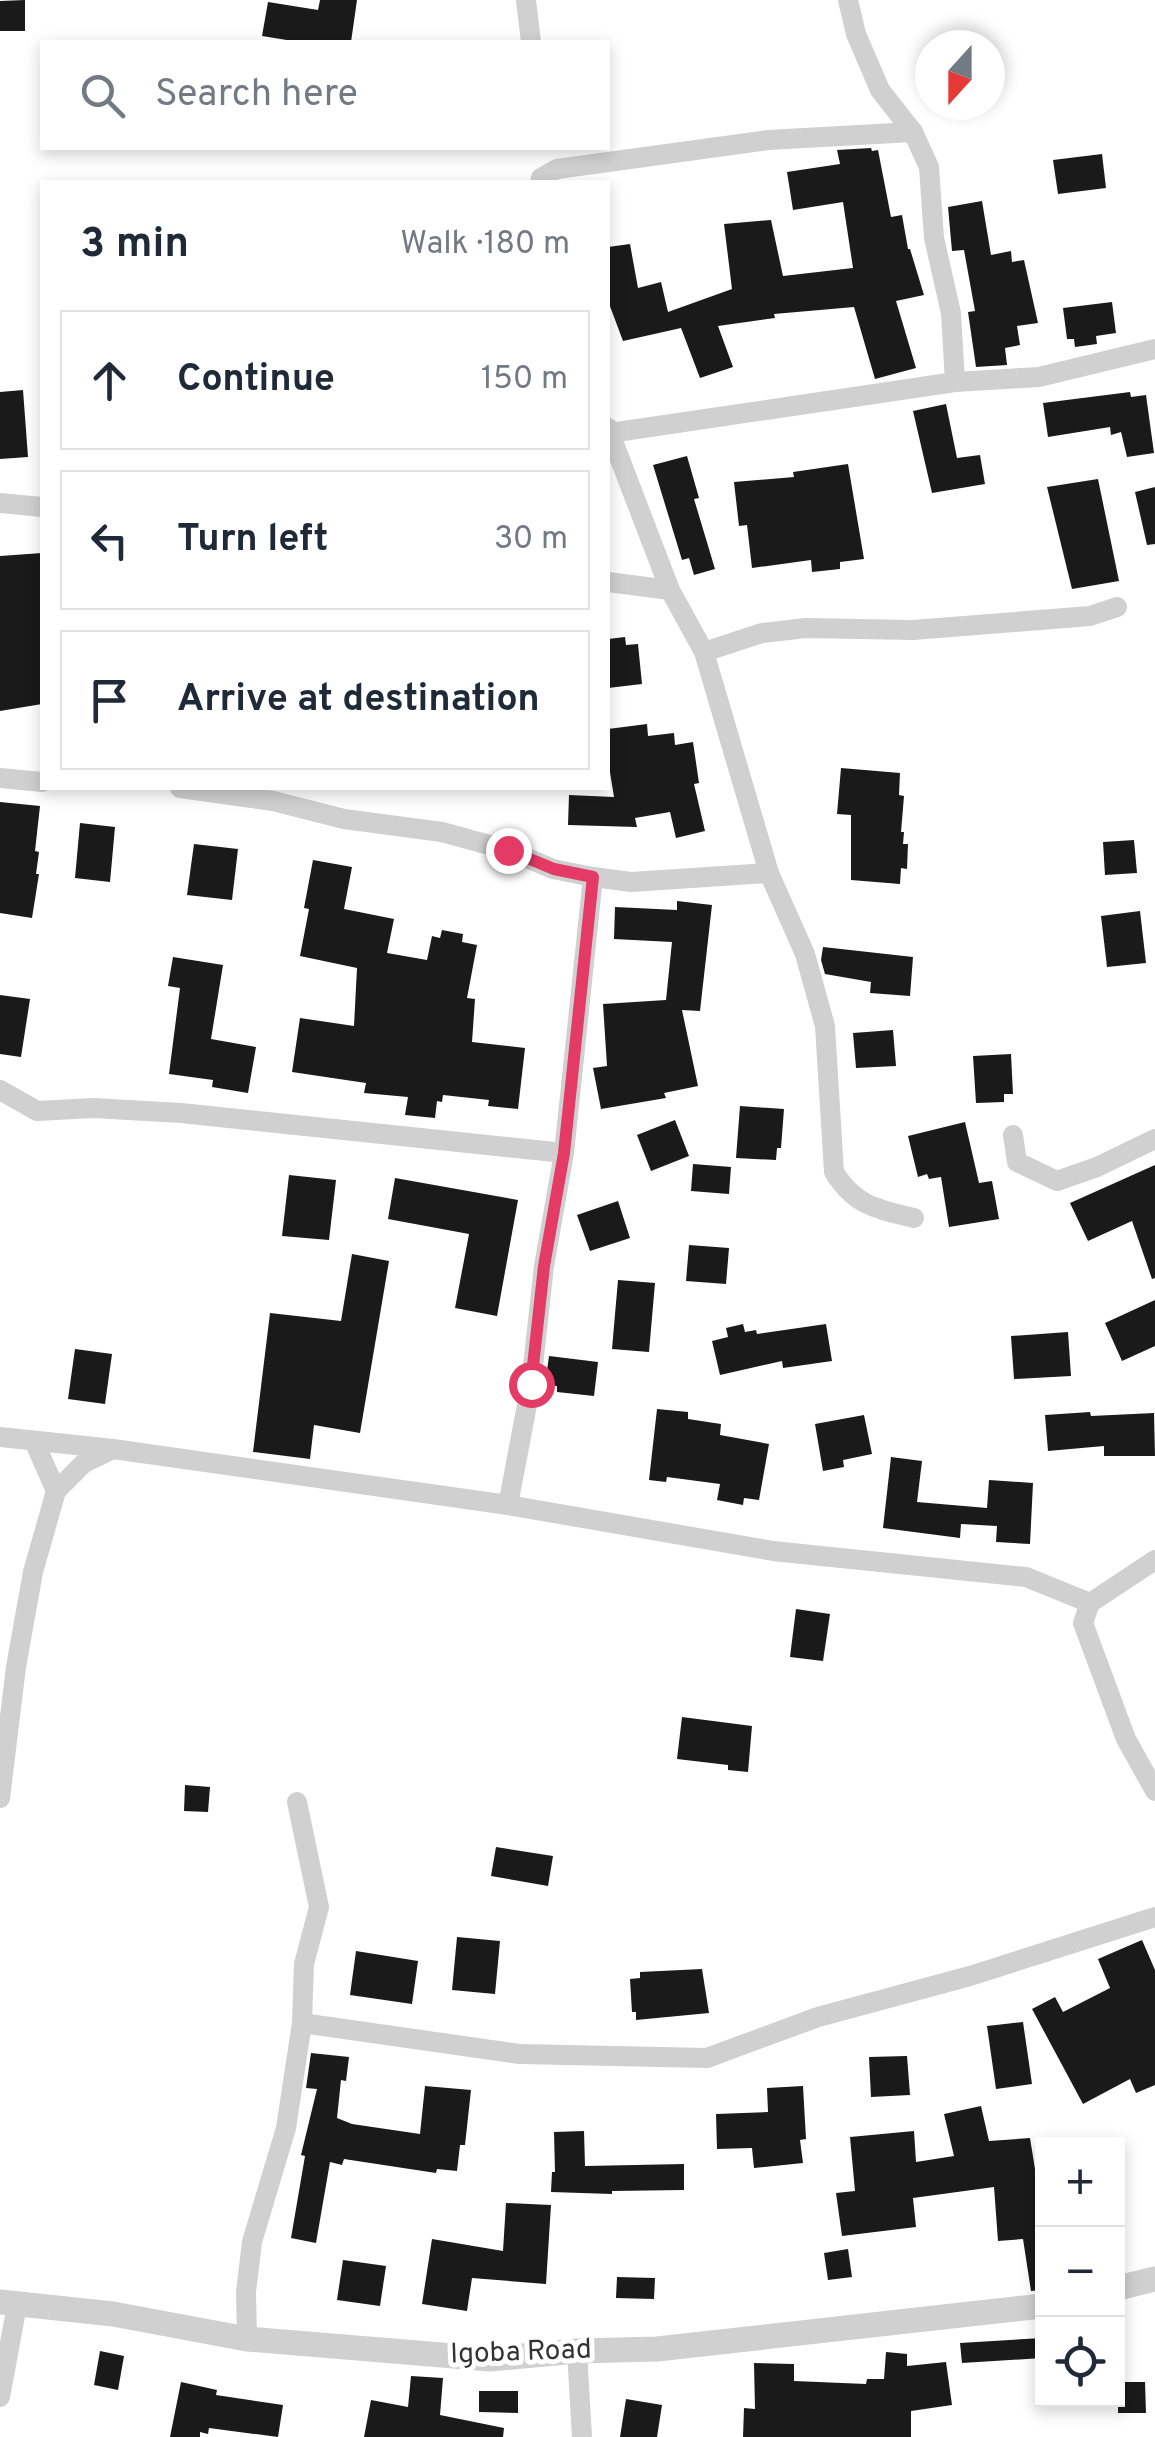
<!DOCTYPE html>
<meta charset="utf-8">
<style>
body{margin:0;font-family:Overpass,sans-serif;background:#f6f6f7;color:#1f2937}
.controls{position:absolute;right:30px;bottom:30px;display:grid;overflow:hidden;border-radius:0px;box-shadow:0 5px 15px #0003}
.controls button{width:90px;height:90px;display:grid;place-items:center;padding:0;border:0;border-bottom:2px solid #e0e1e3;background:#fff;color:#1f2937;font:50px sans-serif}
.compass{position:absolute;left:915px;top:30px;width:90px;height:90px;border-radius:50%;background:#fff;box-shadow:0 5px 15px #0003;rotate:201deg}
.stop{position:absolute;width:30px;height:30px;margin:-22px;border:8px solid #e33b66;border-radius:50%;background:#fff}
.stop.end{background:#e33b66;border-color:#fff;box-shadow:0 2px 10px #0008}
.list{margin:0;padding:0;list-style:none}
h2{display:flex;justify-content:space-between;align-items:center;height:130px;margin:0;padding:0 40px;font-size:42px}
h2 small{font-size:32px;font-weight:400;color:#747a83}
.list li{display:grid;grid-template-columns:65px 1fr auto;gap:30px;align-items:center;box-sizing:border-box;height:140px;margin:0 20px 20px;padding:0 20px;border:2px solid #e0e1e3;border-radius:0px}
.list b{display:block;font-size:38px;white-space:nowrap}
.list em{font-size:32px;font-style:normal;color:#747a83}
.icon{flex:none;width:55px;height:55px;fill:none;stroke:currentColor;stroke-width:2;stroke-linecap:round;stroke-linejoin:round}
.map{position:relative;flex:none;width:1155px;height:2437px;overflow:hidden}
.search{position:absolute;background:#fff;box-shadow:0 5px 15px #0003;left:40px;top:40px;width:570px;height:110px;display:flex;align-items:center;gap:25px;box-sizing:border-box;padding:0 35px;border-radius:0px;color:#747a83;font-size:38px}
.panel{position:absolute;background:#fff;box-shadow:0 5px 15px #0003;left:40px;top:180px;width:570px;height:610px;border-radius:0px}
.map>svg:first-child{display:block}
.building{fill:#1a1a1a}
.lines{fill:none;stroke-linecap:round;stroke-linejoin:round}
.minor{stroke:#d0d0d0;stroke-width:20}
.tertiary{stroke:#d0d0d0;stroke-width:25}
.route{stroke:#e33b66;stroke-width:12}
.labels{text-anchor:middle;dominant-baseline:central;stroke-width:10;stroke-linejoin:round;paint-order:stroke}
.street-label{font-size:28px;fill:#333;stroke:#fff}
</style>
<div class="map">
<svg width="1155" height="2437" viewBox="0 0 1155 2437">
<rect width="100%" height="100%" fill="#fff"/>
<g class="building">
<polygon points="25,0 25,31 0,31 0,1"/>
<polygon points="320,0 357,0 351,42 299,42 262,36 268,2 318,10"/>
<polygon points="871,148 872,151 878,150 891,217 902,215 908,249 910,249 924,295 896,301 916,368 875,379 854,307 774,314 775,318 718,326 733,367 700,378 681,328 623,341 608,301 608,247 630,244 638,288 661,282 668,312 732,289 724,224 771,220 783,276 853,268 843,202 793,210 787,172 840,164 837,150"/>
<polygon points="1102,154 1106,188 1058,194 1053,160"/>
<polygon points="982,201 991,255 1011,251 1012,262 1024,260 1038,323 1017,326 1020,345 1005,348 1007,365 976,367 968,312 975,311 964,250 952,251 948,207"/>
<polygon points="1112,302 1116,333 1096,336 1097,344 1075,347 1074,339 1067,339 1063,308"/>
<polygon points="23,390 28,457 0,459 0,392"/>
<polygon points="1130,392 1131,397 1146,395 1154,453 1127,457 1121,432 1111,435 1110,427 1048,437 1043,403"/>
<polygon points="946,404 957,458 980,455 985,484 932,493 913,411"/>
<polygon points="687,456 699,498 694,499 715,569 694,575 689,558 682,560 653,465"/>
<polygon points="848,464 864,559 840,562 840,569 812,572 811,560 752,568 747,525 739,526 734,482 794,477 793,472"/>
<polygon points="1098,479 1119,581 1072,589 1047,487"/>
<polygon points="1155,487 1155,544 1147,545 1135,492"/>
<polygon points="42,553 42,704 0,711 0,556"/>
<polygon points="625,637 626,645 638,644 642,684 608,688 608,639"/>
<polygon points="647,724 648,736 674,733 675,745 693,742 699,783 694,784 705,831 676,838 670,812 635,818 637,827 568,825 569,795 614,797 608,760 608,729"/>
<polygon points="841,768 900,773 899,795 904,796 901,832 904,832 903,844 908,844 907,869 901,868 900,884 851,880 851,815 837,814"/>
<polygon points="0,802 40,806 35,851 39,852 36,874 39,874 32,918 0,913"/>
<polygon points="80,823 115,827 110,882 75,878"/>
<polygon points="1134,840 1137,873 1105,875 1103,842"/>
<polygon points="194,844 238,849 232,900 187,895"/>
<polygon points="313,860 352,867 344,909 394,919 387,953 427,960 432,936 440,938 442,930 463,934 462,942 477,945 467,998 475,999 472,1042 525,1048 518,1109 488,1106 489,1100 443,1095 442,1102 437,1101 435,1118 405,1115 408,1097 364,1093 366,1083 292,1072 300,1018 354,1026 357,968 300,956 309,909 304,908"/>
<polygon points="677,901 712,905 700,1011 682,1010 698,1086 664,1093 666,1098 601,1109 593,1068 607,1066 603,1004 666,1000 672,942 614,939 615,907 677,910"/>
<polygon points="1140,911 1146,963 1107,967 1101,916"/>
<polygon points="823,947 913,957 910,996 870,993 871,982 825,974 821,960"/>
<polygon points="173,957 223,965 211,1039 256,1047 248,1093 212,1087 213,1080 169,1074 180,988 168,986"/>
<polygon points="0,995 30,999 21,1057 0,1054"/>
<polygon points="893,1030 896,1066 856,1068 853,1033"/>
<polygon points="1011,1054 1013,1094 1004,1094 1004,1102 976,1103 973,1056"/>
<polygon points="740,1106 784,1109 781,1148 777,1148 776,1160 736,1158"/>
<polygon points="675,1120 689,1156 651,1171 637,1135"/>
<polygon points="965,1122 979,1183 992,1181 999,1219 949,1227 941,1177 929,1179 927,1174 918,1177 908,1136"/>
<polygon points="693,1164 731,1167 729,1194 691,1191"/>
<polygon points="1155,1165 1155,1278 1152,1279 1132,1221 1088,1241 1070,1203"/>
<polygon points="289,1175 336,1180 329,1240 282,1236"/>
<polygon points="395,1178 518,1200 497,1316 455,1308 469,1234 388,1219"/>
<polygon points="618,1201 630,1238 590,1251 577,1215"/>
<polygon points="689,1245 729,1248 726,1284 686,1281"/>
<polygon points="352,1254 389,1261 360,1433 314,1425 310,1459 253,1452 270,1313 341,1321"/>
<polygon points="618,1280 655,1283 649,1352 612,1349"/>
<polygon points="1155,1300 1155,1346 1122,1361 1105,1323"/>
<polygon points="743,1324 745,1332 756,1330 757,1334 826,1324 832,1361 783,1368 782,1361 720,1375 712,1341 728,1337 726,1328"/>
<polygon points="1068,1332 1071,1376 1014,1379 1011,1336"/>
<polygon points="75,1349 112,1354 105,1404 68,1399"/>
<polygon points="549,1356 598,1362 594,1396 557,1392 557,1386 545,1385"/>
<polygon points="657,1409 688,1412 688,1419 721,1424 720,1435 769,1444 759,1500 744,1498 743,1505 717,1500 720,1484 667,1477 666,1482 649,1480"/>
<polygon points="1090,1412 1091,1416 1154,1413 1155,1456 1104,1456 1104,1446 1048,1451 1045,1415"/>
<polygon points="864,1415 872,1454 843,1460 844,1467 823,1471 815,1424"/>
<polygon points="891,1457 922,1461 917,1502 987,1508 989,1480 1033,1483 1030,1544 996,1542 997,1526 961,1524 960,1538 883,1528"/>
<polygon points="796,1609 830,1614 823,1661 790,1657"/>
<polygon points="682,1717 752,1726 748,1772 728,1770 728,1765 677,1759"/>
<polygon points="185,1785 210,1787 208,1812 184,1811"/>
<polygon points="496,1847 553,1856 548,1886 491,1876"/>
<polygon points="457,1937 500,1941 495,1994 452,1990"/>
<polygon points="1142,1940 1155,1970 1155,2085 1136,2093 1130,2079 1083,2104 1032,2009 1055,1997 1063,2012 1110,1988 1098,1959"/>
<polygon points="356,1951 418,1961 412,2004 350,1995"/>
<polygon points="702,1969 709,2013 636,2020 636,2012 632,2012 630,1979 640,1978 640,1972"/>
<polygon points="1023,2022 1032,2084 996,2089 987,2026"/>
<polygon points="311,2053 349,2057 346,2081 341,2080 337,2118 352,2124 420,2134 425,2086 471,2090 465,2145 460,2145 457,2171 437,2169 436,2173 344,2159 342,2165 330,2162 316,2243 291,2238 305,2156 301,2155 317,2089 306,2088"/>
<polygon points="907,2056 910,2095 871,2097 869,2057"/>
<polygon points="803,2086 806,2139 800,2140 803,2163 754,2168 752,2148 717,2149 716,2114 768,2112 767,2088"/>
<polygon points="981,2106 989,2141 1030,2138 1035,2169 1042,2167 1042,2290 1031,2291 1023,2239 998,2241 994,2187 913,2198 916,2227 842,2236 836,2193 855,2191 850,2137 914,2131 916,2162 954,2156 944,2114"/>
<polygon points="584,2131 585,2166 684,2164 684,2190 612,2191 612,2194 551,2192 552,2172 555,2172 554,2132"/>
<polygon points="506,2203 551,2205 546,2284 472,2278 467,2311 422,2304 432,2239 503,2251"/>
<polygon points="848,2249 852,2277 828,2280 824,2253"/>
<polygon points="343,2260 386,2266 380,2306 337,2300"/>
<polygon points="617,2277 655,2278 654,2299 616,2298"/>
<polygon points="1042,2338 1042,2358 962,2363 960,2343"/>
<polygon points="100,2351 124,2356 118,2390 94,2385"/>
<polygon points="886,2352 907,2354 907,2366 946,2362 952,2405 911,2411 911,2437 743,2437 744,2408 755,2409 754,2363 794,2364 794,2381 866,2384 867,2379 884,2379"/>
<polygon points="411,2376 443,2378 440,2415 504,2428 503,2437 364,2437 371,2400 408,2407"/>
<polygon points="181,2382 217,2390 216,2395 283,2405 278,2437 209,2428 208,2434 200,2432 200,2437 170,2437"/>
<polygon points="1118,2382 1145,2382 1146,2413 1118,2413"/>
<polygon points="479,2391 518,2391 518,2413 479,2412"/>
<polygon points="626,2399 662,2405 657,2437 620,2437"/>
</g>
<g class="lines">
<g class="minor">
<polyline points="526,0 531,42"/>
<polyline points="848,0 856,34 880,90 913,132 929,167 934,238 951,313 955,382"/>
<polyline points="540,182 541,178 557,169 768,140 913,132"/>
<path d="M608 428 670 590 704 652 769 873 805 954 825 1026 834 1172C855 1206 877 1209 914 1218"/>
<polyline points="610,433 955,382 1039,377 1155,349"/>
<polyline points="0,503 42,507"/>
<polyline points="608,582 670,590"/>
<polyline points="704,652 762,633 806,628 913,630 1090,616 1117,607"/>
<polyline points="0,778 42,782"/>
<polyline points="180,788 273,801 344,819 442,832 508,850 553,869 593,877 631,882 769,873"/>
<polyline points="0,1090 37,1111 93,1108 181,1113 564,1153"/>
<polyline points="1013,1135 1017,1162 1057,1181 1097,1167 1155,1139"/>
<polyline points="0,1437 113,1449 508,1505 773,1551 1026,1577 1090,1603"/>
<polyline points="34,1441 56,1491"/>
<polyline points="508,1505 531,1384 544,1266 564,1153 593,877"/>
<polyline points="1155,1560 1090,1603 1083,1623 1126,1739 1155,1791"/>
<polyline points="0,1798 16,1667 33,1572 56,1491 84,1463 111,1450"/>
<polyline points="302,2023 520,2054 707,2058 818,2017 970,1976 1155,1917"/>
<polyline points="247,2339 246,2292 252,2242 286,2128 302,2023 304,1964 319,1907 297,1802"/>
<polyline points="577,2351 582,2437"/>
<polyline points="0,2397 17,2305"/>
</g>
<g class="tertiary">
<polyline points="1118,2288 1155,2279"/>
<polyline points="0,2302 113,2314 247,2339 490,2359 577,2351 657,2349 1042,2306"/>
</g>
</g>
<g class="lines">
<polyline class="route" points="508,850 554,869 593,877 564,1153 544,1266 531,1384"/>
</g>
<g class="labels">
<g class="street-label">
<text transform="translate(521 2353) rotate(-2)">Igoba Road</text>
</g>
</g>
</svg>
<div class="controls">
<button>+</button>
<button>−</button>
<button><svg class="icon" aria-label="locate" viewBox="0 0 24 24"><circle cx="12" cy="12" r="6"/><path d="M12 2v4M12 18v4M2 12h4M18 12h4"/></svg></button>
</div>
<svg class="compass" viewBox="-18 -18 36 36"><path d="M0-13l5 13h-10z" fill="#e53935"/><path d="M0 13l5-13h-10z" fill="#747a83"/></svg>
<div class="stop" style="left:531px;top:1384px"></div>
<div class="stop end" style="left:508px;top:850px"></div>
<div class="search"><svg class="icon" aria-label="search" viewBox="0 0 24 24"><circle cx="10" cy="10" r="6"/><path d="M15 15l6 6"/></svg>Search here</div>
<section class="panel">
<h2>3 min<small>Walk · 180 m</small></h2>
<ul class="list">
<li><svg class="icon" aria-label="ahead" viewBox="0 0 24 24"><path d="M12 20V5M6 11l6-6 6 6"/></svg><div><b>Continue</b></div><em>150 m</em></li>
<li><svg class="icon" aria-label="left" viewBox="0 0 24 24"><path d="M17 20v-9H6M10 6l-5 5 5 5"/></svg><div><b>Turn left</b></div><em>30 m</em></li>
<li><svg class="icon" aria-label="arrive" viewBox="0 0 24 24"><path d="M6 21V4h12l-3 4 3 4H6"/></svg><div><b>Arrive at destination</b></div></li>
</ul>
</section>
</div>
